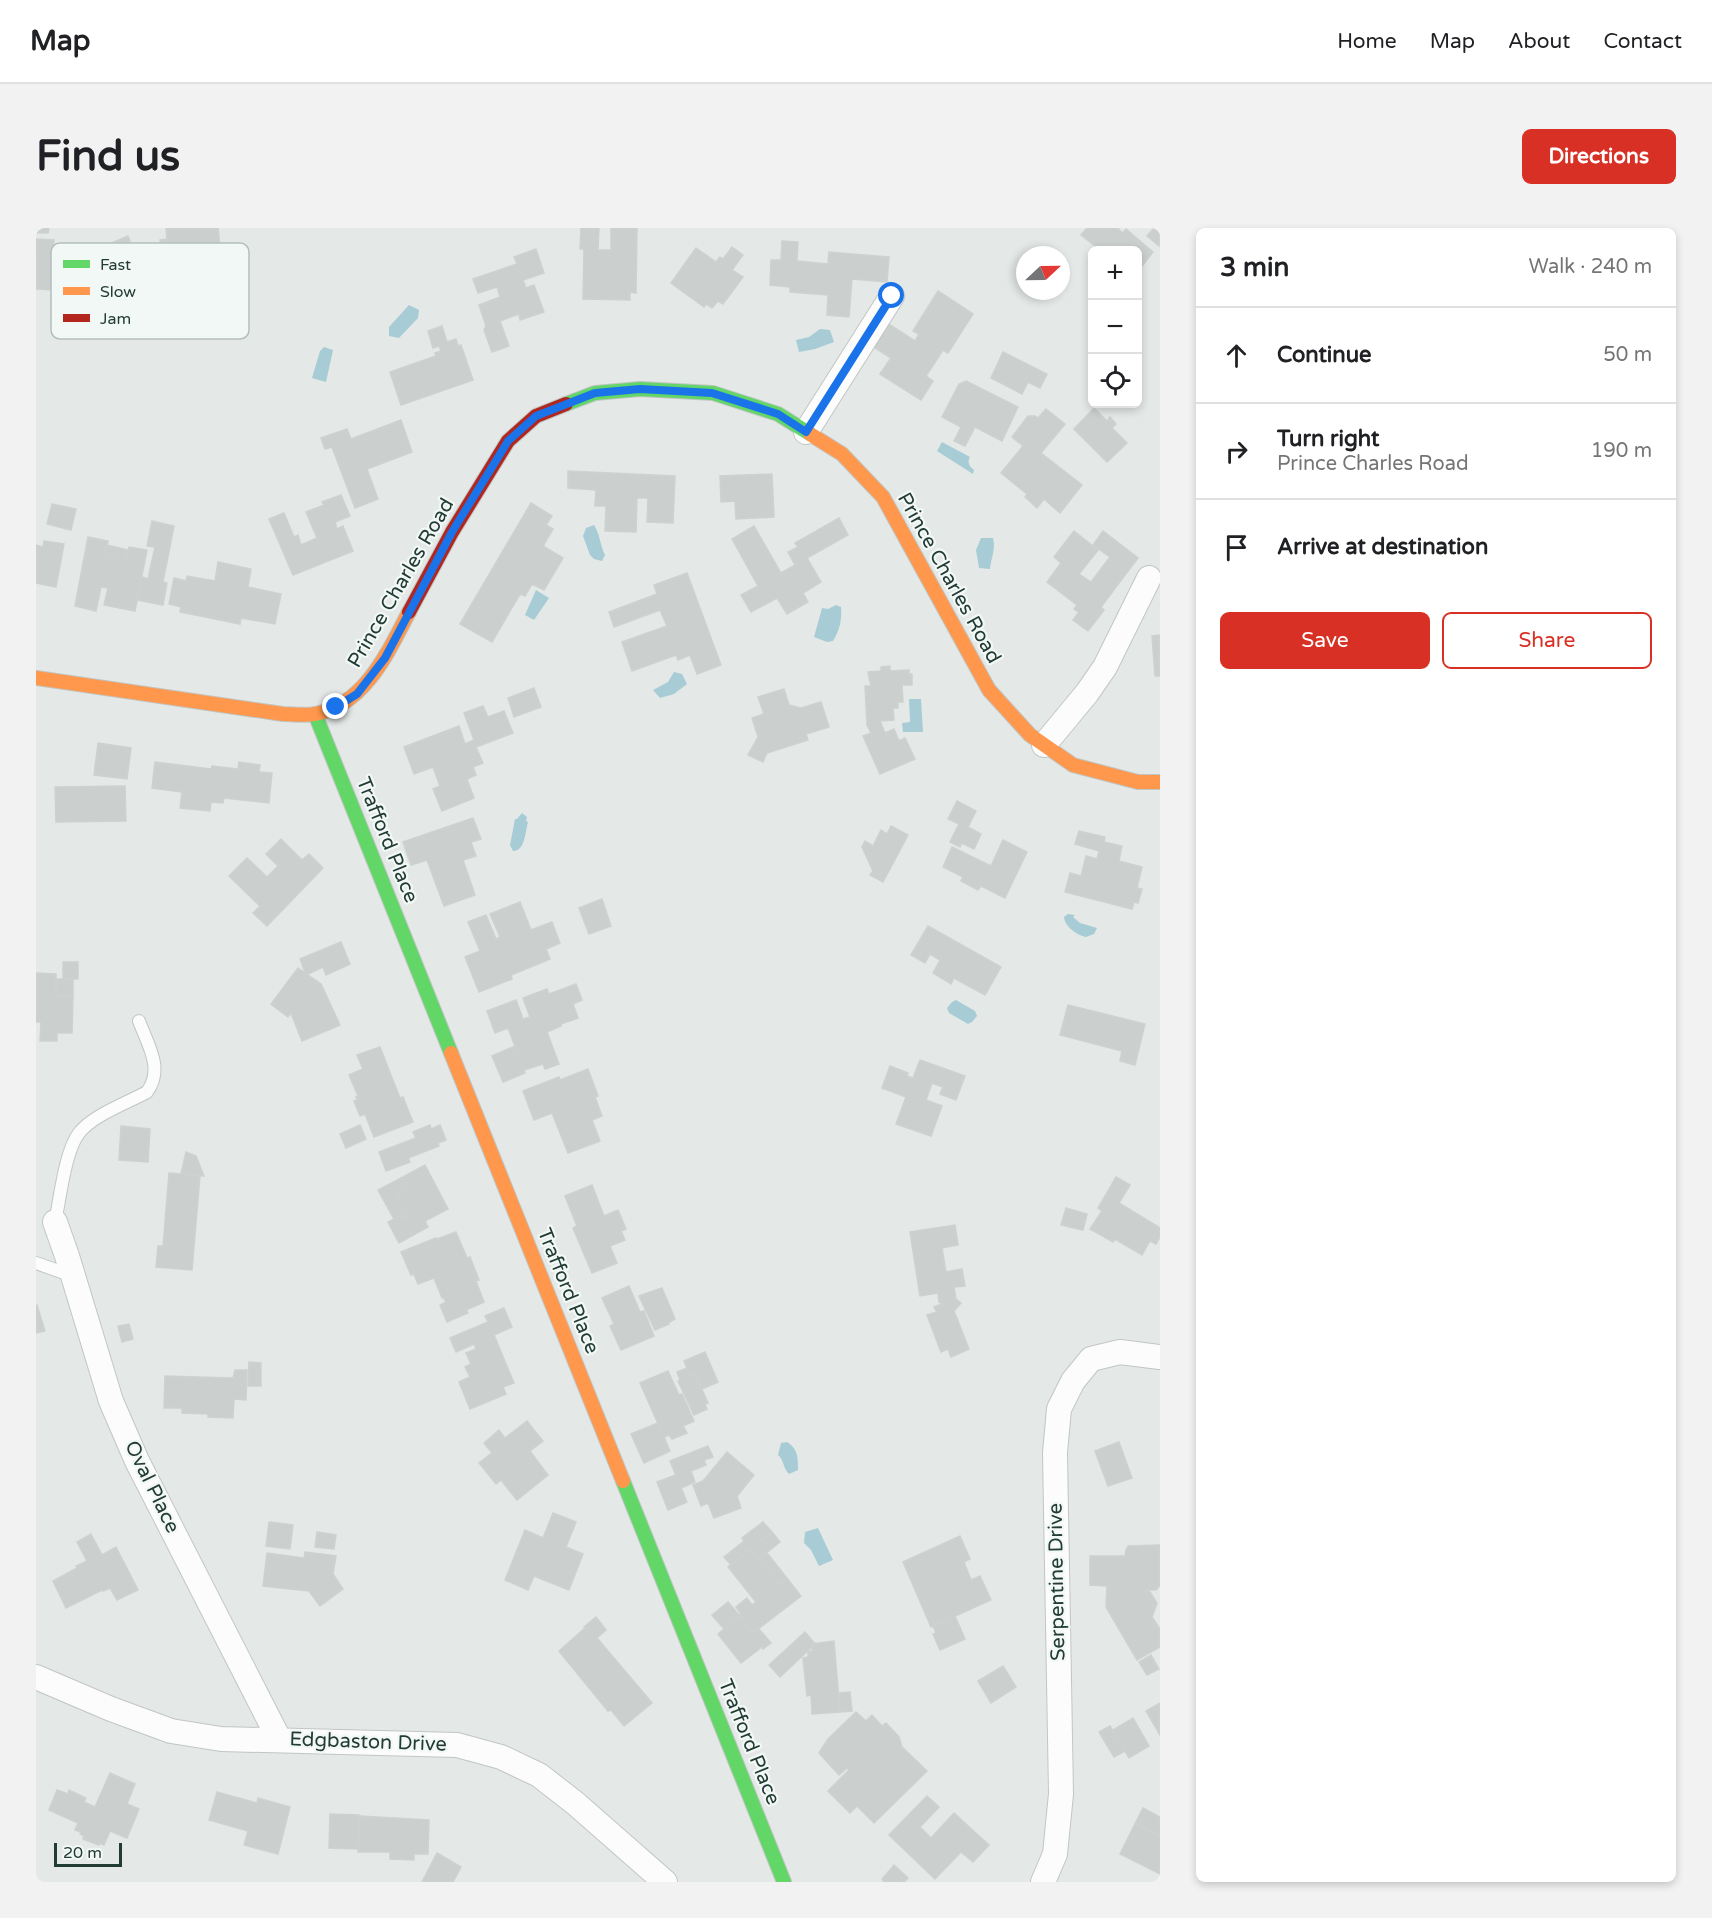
<!DOCTYPE html>
<meta charset="utf-8">
<style>
body{margin:0;font-family:"Varela Round",sans-serif;background:#f2f2f2;color:#202124}
.controls{position:absolute;right:18px;top:18px;display:grid;overflow:hidden;border-radius:9px;box-shadow:0 3px 9px #0003}
.controls button{width:54px;height:54px;display:grid;place-items:center;padding:0;border:0;border-bottom:2px solid #e0e0e0;background:#fff;color:#202124;font:30px sans-serif}
.compass{position:absolute;left:980px;top:18px;width:54px;height:54px;border-radius:50%;background:#fff;box-shadow:0 3px 9px #0003;rotate:68deg}
.scale{position:absolute;left:18px;bottom:15px;width:68px;box-sizing:border-box;padding-left:6px;border:3px solid #233b35;border-top:0;font-size:16px;line-height:21px;white-space:nowrap;color:#233b35;-webkit-text-stroke:4px #f2f8f5;paint-order:stroke}
.stop{position:absolute;width:18px;height:18px;margin:-14px;border:4px solid #1a73e8;border-radius:50%;background:#fff}
.stop.end{background:#1a73e8;border-color:#fff;box-shadow:0 2px 6px #0008}
.list{margin:0;padding:0;list-style:none}
h2{display:flex;justify-content:space-between;align-items:center;height:78px;margin:0;padding:0 24px;font-size:26px}
h2 small{font-size:20px;font-weight:400;color:#757577}
.list li{display:grid;grid-template-columns:39px 1fr auto;gap:18px;align-items:center;box-sizing:border-box;height:96px;padding:0 24px;border-top:2px solid #e0e0e0}
.list b{display:block;font-size:22px;white-space:nowrap}
.list p{margin:0;font-size:20px;white-space:nowrap;color:#757577}
.list em{font-size:20px;font-style:normal;color:#757577}
.actions{display:flex;gap:12px;padding:18px 24px}
.actions a{flex:1;padding:14px 0;border:2px solid #d93025;border-radius:9px;text-align:center;font-size:21px;color:#d93025}
.actions .main{background:#d93025;color:#fff}
.icon{flex:none;width:33px;height:33px;fill:none;stroke:currentColor;stroke-width:2;stroke-linecap:round;stroke-linejoin:round}
.map{position:relative;flex:none;width:1124px;height:1654px;overflow:hidden;border-radius:9px}
header{display:flex;align-items:center;gap:36px;box-sizing:border-box;height:84px;padding:0 30px;background:#fff;border-bottom:2px solid #e0e0e0}
header strong{font-size:28px}
nav{display:flex;gap:33px;margin-inline-start:auto;font-size:21px}
.intro{display:flex;align-items:center;justify-content:space-between;box-sizing:border-box;height:144px;padding:0 36px}
h1{margin:0;font-size:42px}
.button{padding:15px 27px;border-radius:9px;background:#d93025;color:#fff;font-size:21px;font-weight:700}
main{display:flex;gap:36px;padding:0 36px}
aside{flex:1;background:#fff;border-radius:9px;box-shadow:0 3px 9px #0003}
.map>svg:first-child{display:block}
.water{fill:#a7ccd5}
.building{fill:#cbd0ce;stroke:#cdd2d0;stroke-width:1.5}
.lines{fill:none;stroke-linecap:round;stroke-linejoin:round}
.lane-casing{stroke:#c1c6c4;stroke-width:14}
.street-casing{stroke:#c1c6c4;stroke-width:26}
.fast-casing{stroke:#c0c6c4;stroke-width:16}
.slow-casing{stroke:#c0c6c4;stroke-width:16}
.jam-casing{stroke:#c0c6c4;stroke-width:16}
.lane{stroke:#fbfcfb;stroke-width:12}
.street{stroke:#fbfcfb;stroke-width:24}
.fast{stroke:#63d668;stroke-width:14}
.slow{stroke:#ff974d;stroke-width:14}
.jam{stroke:#b3261e;stroke-width:14}
.route{stroke:#1a73e8;stroke-width:8}
.labels{text-anchor:middle;dominant-baseline:central;stroke-width:4.5;stroke-linejoin:round;paint-order:stroke}
.street-label{font-size:20px;fill:#233b35;stroke:#f2f8f5}
.key{fill:#f2f8f5;stroke:#b4bfbb;stroke-width:1.5}
.key-label{font-size:16px;fill:#233b35}
</style>
<header>
<strong>Map</strong>
<nav><a>Home</a><a>Map</a><a>About</a><a>Contact</a></nav>
</header>
<div class="intro"><h1>Find us</h1><a class="button">Directions</a></div>
<main>
<div class="map">
<svg width="1124" height="1654" viewBox="0 0 1124 1654">
<rect width="100%" height="100%" fill="#e4e9e7"/>
<g class="water">
<polygon points="373,77 383,82 382,90 363,110 353,108 353,99"/>
<polygon points="784,101 794,102 798,114 779,121 763,124 760,112 773,109"/>
<polygon points="288,119 297,122 290,154 276,150 284,123"/>
<path d="M906 214 934 229C931 234 933 238 938 242L937 246 901 223Z"/>
<path d="M558 297C564 306 564 317 569 327L566 333 558 331 554 327 547 308 550 300Z"/>
<path d="M945 310H957C960 321 955 330 954 341L943 340 940 322Z"/>
<polygon points="500,362 513,370 498,392 489,387"/>
<path d="M800 377 805 379C806 391 804 402 797 413L791 414 778 409 786 380 792 381Z"/>
<polygon points="638,444 646,446 651,456 638,466 624,470 617,462 632,454"/>
<polygon points="873,471 885,471 887,504 867,504 866,495 874,494"/>
<path d="M486 585 491 589 490 593 492 594C489 605 489 623 477 623L474 617 479 591H481Z"/>
<path d="M1032 686 1039 687 1037 689 1044 695 1061 700 1058 706 1050 709C1041 707 1029 699 1028 689Z"/>
<polygon points="920,772 939,783 941,788 936,794 932,796 913,785 911,780 916,774"/>
<path d="M751 1214C762 1221 762 1229 762 1242L753 1246C747 1240 748 1232 742 1227L745 1215Z"/>
<polygon points="782,1300 797,1332 783,1338 775,1322 768,1315 769,1304"/>
</g>
<g class="building">
<polygon points="0,0 13,0 12,5 0,5"/>
<polygon points="130,0 182,0 185,27 179,27 180,37 149,40 148,31 126,33 124,12 131,11"/>
<polygon points="545,0 563,0 562,22 575,22 575,0 601,0 600,65 594,64 594,72 547,71 548,21 544,21"/>
<polygon points="1051,0 1083,0 1082,1 1087,5 1090,1 1117,24 1102,43 1102,22 1064,22 1045,7"/>
<polygon points="1118,0 1124,0 1123,18 1111,8"/>
<polygon points="92,8 112,58 53,82 40,50 78,35 71,17"/>
<polygon points="0,11 18,12 17,62 0,61"/>
<polygon points="746,13 762,14 761,33 792,36 793,24 853,29 851,54 816,51 813,89 791,87 792,67 754,64 754,59 734,57 735,32 745,32"/>
<polygon points="696,19 707,27 696,42 707,49 687,76 682,73 676,80 670,76 668,79 635,55 660,20 680,34 684,29 687,31"/>
<polygon points="500,21 508,45 487,52 490,60 498,57 508,84 484,92 483,86 464,93 473,118 456,124 448,102 450,98 443,77 464,69 461,59 442,65 437,51 481,36 478,29"/>
<polygon points="902,63 937,86 912,125 907,122 890,148 897,153 885,172 844,146 855,130 830,114 845,91 879,113 883,106 877,103"/>
<polygon points="406,98 411,114 420,111 422,118 425,117 437,152 365,177 354,144 400,128 399,125 405,123 403,118 397,120 392,103"/>
<polygon points="967,124 1011,146 1004,160 992,154 986,166 955,150"/>
<polygon points="930,153 982,179 966,213 939,199 929,218 918,213 925,199 906,189 923,156"/>
<polygon points="1058,180 1071,193 1074,189 1080,196 1076,200 1091,215 1071,234 1038,201"/>
<polygon points="1010,181 1029,196 1005,225 1046,257 1024,285 1008,271 1001,280 989,269 991,266 965,245 987,218 976,209 992,188 999,188 1002,190"/>
<polygon points="365,192 376,224 331,241 342,271 319,280 296,219 289,221 285,210 311,201 315,211"/>
<polygon points="532,243 639,248 637,295 611,294 612,270 601,270 600,304 569,303 570,278 559,278 560,262 532,260"/>
<polygon points="736,246 738,289 700,291 699,273 685,274 684,248"/>
<polygon points="305,267 314,288 299,294 301,301 307,298 317,323 257,347 233,291 248,285 258,309 262,307 265,317 281,310 270,284 288,277 286,274"/>
<polygon points="495,275 516,288 510,297 517,301 507,318 527,330 508,362 496,356 489,368 484,366 456,414 424,396"/>
<polygon points="16,276 40,281 35,302 11,296"/>
<polygon points="803,290 812,307 771,330 785,354 767,365 772,374 751,386 741,370 715,384 705,367 722,358 696,311 718,298 745,345 759,337 752,324 762,319 759,315"/>
<polygon points="116,293 138,298 127,354 131,355 127,377 101,372 106,349 112,351 119,319 111,318"/>
<polygon points="1038,303 1062,322 1043,346 1055,354 1074,329 1057,317 1067,303 1102,330 1065,379 1068,382 1052,403 1037,392 1043,384 1038,381 1041,377 1011,354 1025,335 1018,329"/>
<polygon points="52,309 72,313 69,327 90,331 93,319 111,322 99,383 68,377 72,360 65,359 60,383 39,378"/>
<polygon points="8,313 28,316 20,359 0,355 0,317 7,319"/>
<polygon points="71,317 92,322 90,331 69,327"/>
<polygon points="182,334 215,341 212,359 245,366 239,396 205,390 204,396 144,384 145,379 133,376 138,350 150,353 151,348 179,353"/>
<polygon points="651,345 685,437 661,446 654,427 642,432 640,427 596,443 586,414 631,398 624,382 578,399 573,384 621,366 618,357"/>
<polygon points="1124,407 1124,448 1119,448 1116,408"/>
<polygon points="854,438 854,443 873,442 873,446 876,446 876,457 866,457 867,474 862,474 862,480 857,480 858,492 844,493 849,505 858,501 863,513 869,510 879,531 844,546 827,508 835,505 831,497 829,458 835,458 832,444 845,443 845,439"/>
<polygon points="498,460 505,479 478,489 472,470"/>
<polygon points="748,461 753,477 765,480 785,474 793,499 770,506 772,512 731,525 727,534 712,527 722,509 716,490 728,486 722,469"/>
<polygon points="447,478 452,489 468,483 477,505 440,519 447,535 437,539 440,547 431,551 438,570 406,583 397,561 404,558 397,539 378,546 368,519 423,498 429,516 438,512 428,485"/>
<polygon points="62,515 95,520 91,551 58,547"/>
<polygon points="119,534 175,541 176,538 202,541 203,534 224,537 223,544 236,545 233,575 188,570 187,575 175,574 174,583 144,580 146,564 116,560"/>
<polygon points="89,558 90,593 20,594 19,559"/>
<polygon points="921,573 940,583 932,599 945,606 938,621 926,615 924,619 914,614 923,596 912,591"/>
<polygon points="437,590 445,611 435,614 440,628 427,632 439,667 408,678 391,632 375,637 367,614"/>
<polygon points="855,598 872,607 847,654 834,647 837,643 826,619 829,613 837,618 845,602 851,606"/>
<polygon points="1043,603 1069,609 1068,614 1086,618 1083,633 1106,639 1101,660 1106,661 1102,675 1098,674 1096,681 1029,664 1034,645 1045,648 1050,628 1061,631 1063,623 1039,616"/>
<polygon points="245,611 266,632 273,626 287,640 231,698 217,685 224,678 193,648 211,630 231,649 242,638 230,626"/>
<polygon points="967,612 991,624 969,670 945,658 942,662 925,653 927,649 907,639 916,619 955,638"/>
<polygon points="566,671 575,698 553,706 543,680"/>
<polygon points="484,674 495,702 516,694 524,715 510,721 514,731 475,747 476,751 443,764 429,729 444,723 432,694 450,687 460,711 464,709 454,686"/>
<polygon points="892,698 965,739 949,767 918,750 915,756 897,745 904,732 894,726 889,735 875,727"/>
<polygon points="305,714 314,736 290,747 287,739 270,747 264,731"/>
<rect x="27" y="734" width="15" height="17"/>
<polygon points="262,740 285,756 304,797 266,813 255,785 252,789 235,776"/>
<polygon points="0,745 20,746 20,768 37,768 36,805 21,805 21,813 4,813 5,794 0,794"/>
<rect x="20" y="751" width="17" height="17"/>
<polygon points="540,756 546,772 537,776 542,790 525,796 525,798 511,804 523,836 509,841 507,836 488,842 472,800 459,805 451,783 480,772 487,791 494,789 487,770 511,761 513,766"/>
<polygon points="1032,777 1109,796 1099,837 1084,833 1086,823 1024,807"/>
<polygon points="479,818 489,845 467,854 456,828"/>
<polygon points="344,819 364,870 367,869 377,894 338,909 329,886 324,888 318,873 321,872 320,869 322,868 313,847 327,841 321,827"/>
<polygon points="884,832 929,848 920,872 904,866 907,859 896,855 890,872 906,878 895,908 860,896 870,869 846,860 854,838 872,845 871,848 877,850"/>
<polygon points="552,841 562,868 559,869 566,888 556,892 564,913 532,925 516,885 498,892 487,863 523,849 524,852"/>
<polygon points="324,897 330,911 310,920 304,906"/>
<polygon points="394,897 395,901 404,897 410,912 402,915 403,918 372,930 374,934 350,943 343,924 380,910 377,904"/>
<polygon points="85,898 114,901 112,934 83,932"/>
<polygon points="150,924 160,928 168,948 145,946"/>
<polygon points="389,937 412,981 389,993 392,999 363,1015 352,994 366,987 368,990 373,987 361,966 371,961 365,950"/>
<polygon points="133,945 164,948 156,1042 120,1039 122,1018 127,1018"/>
<polygon points="1080,949 1094,957 1083,975 1124,1000 1124,1009 1120,1016 1114,1013 1106,1027 1079,1011 1077,1014 1054,1001 1066,983 1062,980"/>
<polygon points="365,950 371,961 361,966 373,987 368,990 366,987 358,991 342,962"/>
<polygon points="556,957 568,988 582,982 590,1001 585,1003 589,1012 574,1018 581,1035 556,1045 537,1000 541,998 529,968"/>
<polygon points="1030,980 1051,986 1047,1002 1025,997"/>
<polygon points="919,997 922,1017 906,1020 910,1044 926,1041 929,1058 918,1059 920,1071 925,1075 918,1083 933,1121 915,1129 912,1121 905,1124 891,1087 901,1084 898,1079 906,1076 903,1074 902,1065 884,1068 874,1004"/>
<polygon points="420,1004 431,1030 434,1029 443,1052 440,1053 448,1074 430,1082 432,1085 411,1094 404,1077 410,1074 407,1069 406,1070 398,1050 382,1056 378,1046 375,1047 365,1024 400,1010 401,1011"/>
<polygon points="593,1058 604,1084 608,1083 618,1108 585,1122 574,1098 578,1096 566,1070"/>
<polygon points="626,1060 639,1091 632,1095 633,1096 619,1102 603,1068"/>
<polygon points="1,1077 9,1103 0,1105 0,1078"/>
<polygon points="468,1080 476,1099 458,1107 478,1155 467,1159 470,1166 434,1181 423,1154 434,1149 429,1139 435,1136 430,1125 440,1121 438,1116 420,1124 414,1110 452,1094 449,1088"/>
<polygon points="93,1096 97,1111 86,1114 82,1098"/>
<polygon points="669,1124 682,1154 666,1161 659,1146 654,1147 648,1133"/>
<polygon points="213,1134 225,1135 225,1158 212,1158"/>
<polygon points="651,1140 654,1147 659,1146 672,1175 669,1176 671,1181 658,1187 642,1153 644,1152 641,1144"/>
<polygon points="199,1142 211,1142 210,1172 198,1171 197,1190 172,1189 172,1186 146,1185 146,1180 128,1180 129,1148 197,1150"/>
<polygon points="632,1143 643,1167 646,1166 658,1193 647,1198 651,1205 636,1211 633,1207 628,1209 604,1155"/>
<polygon points="491,1193 507,1213 494,1223 512,1247 481,1272 465,1252 460,1256 443,1235 456,1225 448,1215 463,1202 469,1210"/>
<polygon points="622,1195 634,1223 608,1235 595,1206"/>
<polygon points="1083,1214 1096,1250 1072,1258 1059,1223"/>
<polygon points="672,1218 677,1229 668,1232 670,1237 655,1243 659,1254 645,1260 634,1233"/>
<polygon points="691,1224 718,1247 701,1268 705,1280 678,1290 672,1275 665,1278 657,1257 667,1253"/>
<polygon points="640,1247 651,1274 632,1282 621,1254"/>
<polygon points="517,1285 540,1294 530,1319 547,1326 533,1362 498,1348 492,1362 469,1352 489,1302 507,1310"/>
<polygon points="233,1294 257,1297 254,1321 230,1318"/>
<polygon points="727,1294 736,1304 721,1316 729,1326 731,1325 751,1350 743,1356 714,1322 695,1337 688,1329 708,1313 706,1310"/>
<polygon points="281,1304 300,1307 298,1321 279,1319"/>
<polygon points="736,1304 744,1314 729,1326 721,1316"/>
<polygon points="55,1306 66,1327 80,1319 102,1362 81,1372 74,1360 67,1363 66,1362 30,1380 17,1353 41,1340 40,1338 51,1333 41,1314"/>
<polygon points="924,1308 934,1331 928,1334 935,1352 944,1348 955,1372 895,1399 867,1334"/>
<polygon points="1124,1317 1124,1357 1120,1362 1111,1362 1110,1363 1114,1364 1121,1375 1116,1389 1124,1401 1124,1419 1101,1432 1070,1379 1071,1358 1054,1357 1054,1328 1089,1328 1090,1322 1092,1318"/>
<polygon points="714,1322 743,1356 751,1350 765,1368 717,1405 703,1387 705,1386 700,1379 711,1370 716,1377 720,1374 692,1339"/>
<polygon points="269,1324 300,1328 297,1346 307,1361 284,1378 273,1363 227,1358 231,1325 268,1330"/>
<polygon points="692,1374 704,1388 688,1401 676,1387"/>
<polygon points="704,1388 717,1405 723,1401 735,1415 727,1421 726,1419 705,1435 682,1406"/>
<polygon points="919,1388 929,1411 904,1422 897,1406 900,1405 897,1398"/>
<polygon points="560,1389 570,1402 561,1410 616,1475 588,1498 575,1482 572,1483 523,1423 549,1400 548,1399"/>
<polygon points="769,1404 779,1416 744,1449 733,1437"/>
<polygon points="798,1413 804,1484 776,1486 775,1467 771,1468 767,1430 772,1429 772,1423 776,1423 776,1416"/>
<polygon points="1115,1427 1123,1441 1111,1447 1103,1434"/>
<polygon points="967,1438 980,1459 955,1475 942,1453"/>
<polygon points="814,1464 816,1483 804,1484 803,1465"/>
<polygon points="1124,1475 1124,1507 1110,1483"/>
<polygon points="820,1484 830,1493 836,1487 846,1498 850,1495 863,1509 866,1519 891,1543 838,1595 821,1578 814,1585 792,1563 813,1542 811,1540 803,1547 783,1525 792,1511"/>
<polygon points="1097,1490 1113,1518 1093,1530 1077,1502"/>
<polygon points="1074,1498 1089,1523 1078,1529 1063,1504"/>
<polygon points="74,1545 99,1556 91,1576 103,1581 91,1610 74,1603 68,1617 64,1615 63,1617 47,1611 48,1608 44,1606 45,1604 39,1602 42,1595 13,1582 21,1562 32,1566 33,1562 50,1570 48,1574 59,1579"/>
<polygon points="181,1564 221,1575 222,1570 254,1579 242,1626 208,1617 212,1603 173,1592"/>
<polygon points="891,1568 903,1579 884,1599 895,1610 918,1585 953,1617 937,1634 925,1624 899,1651 853,1607"/>
<polygon points="1107,1580 1124,1589 1124,1608 1099,1596"/>
<polygon points="294,1586 323,1587 322,1621 293,1620"/>
<polygon points="324,1588 393,1592 392,1626 378,1626 378,1632 354,1631 354,1624 322,1624"/>
<polygon points="1099,1596 1124,1608 1124,1646 1084,1626"/>
<polygon points="401,1625 425,1639 417,1654 386,1654"/>
<polygon points="858,1637 872,1650 868,1654 848,1654 846,1651"/>
</g>
<g class="lines">
<g class="lane-casing">
<g id="lane">
<path d="M19 994C24 971 29 923 43 905 57 887 91 875 111 864 128 841 112 817 103 793"/>
<polyline points="0,1035 37,1048"/>
</g>
</g>
<g class="street-casing">
<g id="street">
<polyline points="770,204 856,68"/>
<polyline points="1008,517 1051,465 1069,439 1113,350"/>
<polyline points="19,994 31,1028 75,1173 101,1233 243,1511"/>
<polyline points="0,1449 75,1481 135,1503 185,1511 421,1517 465,1529 503,1547 539,1575 629,1654"/>
<polyline points="1007,1654 1019,1626 1025,1566 1019,1225 1023,1181 1037,1153 1055,1131 1084,1124 1124,1129"/>
</g>
</g>
<g class="fast-casing">
<g id="fast">
<polyline points="530,176 559,165 604,161 677,165 742,186 774,206"/>
<polyline points="279,486 415,825"/>
<polyline points="587,1253 748,1654"/>
</g>
</g>
<g class="slow-casing">
<g id="slow">
<polyline points="774,206 806,226 847,269 953,462 994,507 1037,537 1102,554 1124,554"/>
<path d="M0 450 247 486C257 486 269 488 279 486 329 477 352 424 373 384"/>
<polyline points="415,825 587,1253"/>
</g>
</g>
<g class="jam-casing">
<polyline id="jam" points="373,384 416,304 472,213 500,188 530,176"/>
</g>
<use href="#lane" class="lane"/>
<use href="#street" class="street"/>
<use href="#fast" class="fast"/>
<use href="#slow" class="slow"/>
<use href="#jam" class="jam"/>
</g>
<g class="lines">
<polyline class="route" points="300,479 321,466 349,430 416,304 472,213 500,188 559,165 604,161 676,165 742,186 770,204 856,68"/>
</g>
<g class="labels">
<g class="street-label">
<text transform="translate(913 350) rotate(61)">Prince Charles Road</text>
<text transform="translate(365 355) rotate(-60)">Prince Charles Road</text>
<text transform="translate(351 612) rotate(68)">Trafford Place</text>
<text transform="translate(532 1063) rotate(68)">Trafford Place</text>
<text transform="translate(116 1259) rotate(64)">Oval Place</text>
<text transform="translate(1021 1354) rotate(-91)">Serpentine Drive</text>
<text transform="translate(332 1514) rotate(2)">Edgbaston Drive</text>
<text transform="translate(713 1514) rotate(68)">Trafford Place</text>
</g>
</g>
<rect x="15" y="15" width="198" height="96" rx="9" class="key"/>
<rect x="27" y="32" width="27" height="8" fill="#63d668"/>
<rect x="27" y="59" width="27" height="8" fill="#ff974d"/>
<rect x="27" y="86" width="27" height="8" fill="#b3261e"/>
<g class="key-label">
<text x="64" y="42">Fast</text>
<text x="64" y="69">Slow</text>
<text x="64" y="96">Jam</text>
</g>
</svg>
<div class="controls">
<button>+</button>
<button>−</button>
<button><svg class="icon" aria-label="locate" viewBox="0 0 24 24"><circle cx="12" cy="12" r="6"/><path d="M12 2v4M12 18v4M2 12h4M18 12h4"/></svg></button>
</div>
<svg class="compass" viewBox="-18 -18 36 36"><path d="M0-13l5 13h-10z" fill="#e53935"/><path d="M0 13l5-13h-10z" fill="#757577"/></svg>
<div class="scale">20 m</div>
<div class="stop" style="left:856px;top:68px"></div>
<div class="stop end" style="left:300px;top:479px"></div>
</div>
<aside>
<h2>3 min<small>Walk · 240 m</small></h2>
<ul class="list">
<li><svg class="icon" aria-label="ahead" viewBox="0 0 24 24"><path d="M12 20V5M6 11l6-6 6 6"/></svg><div><b>Continue</b></div><em>50 m</em></li>
<li><svg class="icon" aria-label="right" viewBox="0 0 24 24"><path d="M7 20v-9h11M14 6l5 5-5 5"/></svg><div><b>Turn right</b><p>Prince Charles Road</p></div><em>190 m</em></li>
<li><svg class="icon" aria-label="arrive" viewBox="0 0 24 24"><path d="M6 21V4h12l-3 4 3 4H6"/></svg><div><b>Arrive at destination</b></div></li>
</ul>
<div class="actions"><a class="main">Save</a><a>Share</a></div>
</aside>
</main>
